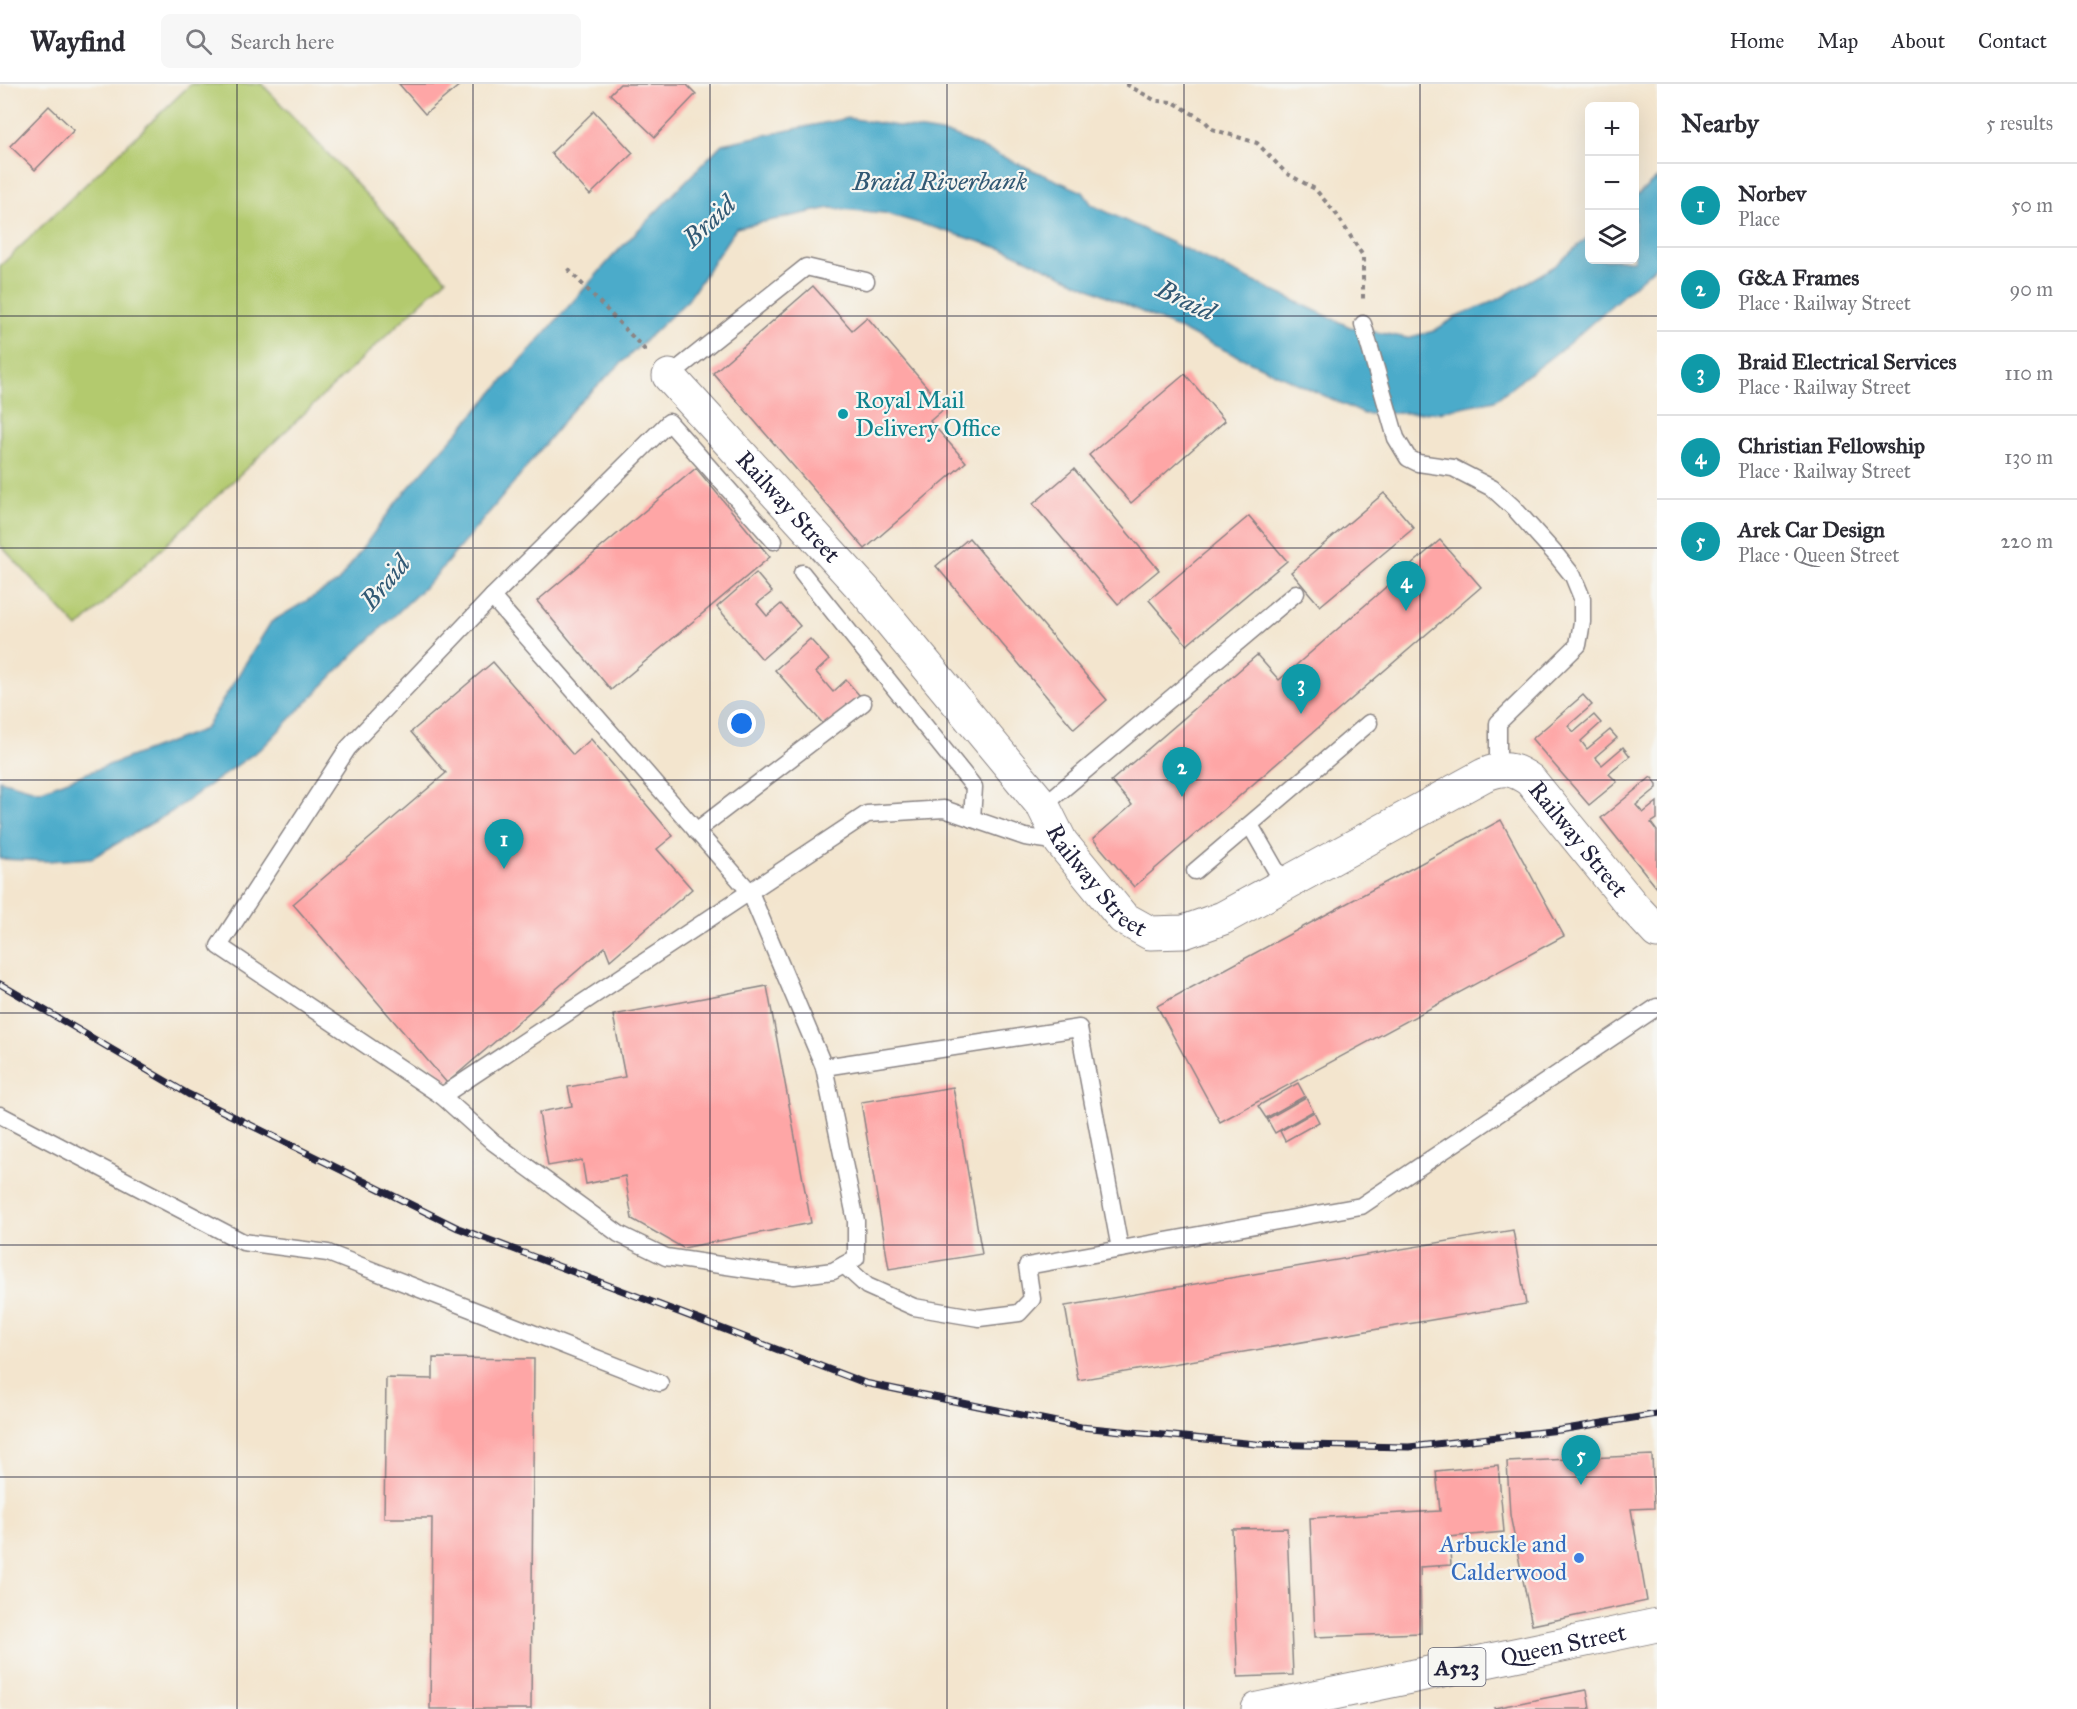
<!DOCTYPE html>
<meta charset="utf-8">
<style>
body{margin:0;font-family:"IM FELL Great Primer",serif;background:#f7f7f7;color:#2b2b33}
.controls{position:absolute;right:18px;top:18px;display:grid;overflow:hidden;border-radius:9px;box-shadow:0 6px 24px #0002}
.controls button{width:54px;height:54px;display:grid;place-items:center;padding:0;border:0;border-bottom:2px solid #e1e1e2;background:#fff;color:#2b2b33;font:30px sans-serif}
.you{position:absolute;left:742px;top:640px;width:21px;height:21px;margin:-15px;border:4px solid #fff;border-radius:50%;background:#1a73e8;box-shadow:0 0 0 9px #1a73e833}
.badge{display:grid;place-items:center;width:39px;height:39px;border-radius:50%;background:#b5179e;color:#fff;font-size:20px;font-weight:700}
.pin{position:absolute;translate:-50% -50px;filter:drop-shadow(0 2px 3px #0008)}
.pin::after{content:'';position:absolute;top:32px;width:21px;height:18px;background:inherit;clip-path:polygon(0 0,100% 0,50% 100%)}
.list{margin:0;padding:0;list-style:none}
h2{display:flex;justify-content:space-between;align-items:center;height:78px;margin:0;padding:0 24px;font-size:26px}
h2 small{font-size:20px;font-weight:400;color:#7c7c81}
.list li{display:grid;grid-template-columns:39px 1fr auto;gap:18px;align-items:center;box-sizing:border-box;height:84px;padding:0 24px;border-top:2px solid #e1e1e2}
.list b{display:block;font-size:22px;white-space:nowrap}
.list p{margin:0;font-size:20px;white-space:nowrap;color:#7c7c81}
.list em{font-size:20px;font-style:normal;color:#7c7c81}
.icon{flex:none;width:33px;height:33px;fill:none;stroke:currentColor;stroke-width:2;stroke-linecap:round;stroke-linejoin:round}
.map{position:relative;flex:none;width:1657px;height:1625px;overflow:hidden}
header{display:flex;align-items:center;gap:36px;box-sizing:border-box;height:84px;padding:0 30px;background:#fff;border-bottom:2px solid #e1e1e2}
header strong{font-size:28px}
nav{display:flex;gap:33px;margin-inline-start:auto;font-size:21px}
.search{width:420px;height:54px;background:#f7f7f7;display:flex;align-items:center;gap:15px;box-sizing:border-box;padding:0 21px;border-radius:9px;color:#7c7c81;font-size:22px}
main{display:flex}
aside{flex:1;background:#fff}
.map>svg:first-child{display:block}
.green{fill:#b3ca6e;stroke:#6a7654;stroke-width:1.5}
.water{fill:#4babca;stroke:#366682;stroke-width:1.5}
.building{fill:#fea6a6}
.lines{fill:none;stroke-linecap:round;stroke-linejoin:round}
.lane-casing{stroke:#8a8484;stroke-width:19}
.street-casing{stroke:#8a8484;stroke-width:35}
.primary-casing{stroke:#8a8484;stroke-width:35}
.path{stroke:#8a8484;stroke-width:4;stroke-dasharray:4.5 4.5;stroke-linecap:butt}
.lane{stroke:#fff;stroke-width:16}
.street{stroke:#fff;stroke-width:33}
.primary{stroke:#fff;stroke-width:33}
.rail-casing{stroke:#22223b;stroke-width:7}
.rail{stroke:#f6f6f2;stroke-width:4.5;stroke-dasharray:14;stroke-linecap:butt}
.grid{fill:none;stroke:#22223b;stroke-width:1.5;stroke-opacity:0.55}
.culture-dot{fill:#0f9aa8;stroke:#f6f6f2;stroke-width:2}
.shop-dot{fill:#3f7fe0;stroke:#f6f6f2;stroke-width:2}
.labels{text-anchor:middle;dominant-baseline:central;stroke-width:4.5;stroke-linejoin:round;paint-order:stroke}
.shield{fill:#f6f6f2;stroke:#626272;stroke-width:1.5}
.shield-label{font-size:22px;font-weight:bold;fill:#22223b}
.culture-label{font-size:24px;fill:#0d838f;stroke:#f6f6f2;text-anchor:start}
.street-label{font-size:24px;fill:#22223b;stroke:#f6f6f2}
.shop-label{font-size:24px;fill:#366cbe;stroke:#f6f6f2;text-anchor:end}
.water-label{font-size:26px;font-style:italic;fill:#325974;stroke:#f6f6f2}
</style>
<header>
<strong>Wayfind</strong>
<div class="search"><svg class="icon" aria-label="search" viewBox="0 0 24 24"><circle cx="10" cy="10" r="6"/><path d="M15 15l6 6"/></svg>Search here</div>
<nav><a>Home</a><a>Map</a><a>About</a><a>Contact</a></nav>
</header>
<main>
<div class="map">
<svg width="1657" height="1625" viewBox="0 0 1657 1625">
<rect width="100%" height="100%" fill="#f6f6f2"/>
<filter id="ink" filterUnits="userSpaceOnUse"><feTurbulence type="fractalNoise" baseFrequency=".0167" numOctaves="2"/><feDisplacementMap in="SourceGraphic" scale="12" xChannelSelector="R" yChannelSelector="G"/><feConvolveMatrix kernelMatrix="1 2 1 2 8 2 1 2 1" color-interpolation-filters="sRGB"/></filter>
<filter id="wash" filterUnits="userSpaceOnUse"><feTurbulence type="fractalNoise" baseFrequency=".008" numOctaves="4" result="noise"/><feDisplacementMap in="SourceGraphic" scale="24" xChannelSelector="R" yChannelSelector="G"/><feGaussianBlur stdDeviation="1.35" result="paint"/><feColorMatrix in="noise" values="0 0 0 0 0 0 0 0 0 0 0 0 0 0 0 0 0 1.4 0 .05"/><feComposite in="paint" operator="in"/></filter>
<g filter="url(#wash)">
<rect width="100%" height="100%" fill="#f3e5ce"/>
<polygon class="green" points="191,0 262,0 446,195 78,544 0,461 0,182"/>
<polygon class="water" points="848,34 953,51 1083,108 1092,121 1350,243 1407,254 1434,247 1456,233 1499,215 1555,182 1589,152 1590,176 1634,176 1635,113 1657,94 1657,181 1567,261 1495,316 1438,328 1364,330 1009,167 939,145 884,129 830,124 736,144 688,216 574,324 503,412 433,495 357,567 263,663 171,728 92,774 48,777 0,775 0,696 39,707 205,645 271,538 338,498 397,417 614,171 722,60"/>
<g id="blocks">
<g class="building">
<polygon points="399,0 461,0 425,30"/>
<polygon points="620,0 686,0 696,10 655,53 610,10"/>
<polygon points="49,22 74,46 35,86 10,62"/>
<polygon points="594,27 633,69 590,111 551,69"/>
<polygon points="813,202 852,246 867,233 945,324 930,337 966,378 865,465 713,289"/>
<polygon points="1185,290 1225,337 1131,419 1089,371"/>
<polygon points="696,384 770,473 611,606 537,517"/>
<polygon points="1074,385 1159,486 1118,520 1033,420"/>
<polygon points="1384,409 1414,444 1320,522 1291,488"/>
<polygon points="1249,432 1287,477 1187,561 1149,516"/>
<polygon points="969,454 1107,616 1074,645 936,482"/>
<polygon points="1440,456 1481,503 1134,803 1093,755 1132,721 1111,697 1257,571 1279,596"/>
<polygon points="756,489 772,508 757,520 767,532 781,520 800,542 762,575 717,523"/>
<polygon points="810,555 829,576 816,588 833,608 846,596 860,612 826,643 775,586"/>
<polygon points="493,578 573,671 591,655 673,752 657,765 692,805 610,876 605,863 447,999 293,820 446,689 411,648"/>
<polygon points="1583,611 1592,621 1568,642 1574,648 1594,631 1601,639 1581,657 1587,665 1610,646 1617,654 1595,673 1602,681 1623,663 1630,672 1609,690 1617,698 1589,721 1532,655"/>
<polygon points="1651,693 1657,700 1657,704 1636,721 1643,729 1657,718 1657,735 1651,739 1657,747 1657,804 1601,734"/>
<polygon points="1501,736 1564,852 1220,1038 1157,922"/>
<polygon points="767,902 811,1139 683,1164 632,1135 625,1092 586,1100 582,1076 548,1082 539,1028 572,1022 568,1003 625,993 613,931"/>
<polygon points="1298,999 1305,1012 1266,1034 1258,1022"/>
<polygon points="953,1003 982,1170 889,1185 861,1018"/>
<polygon points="1306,1013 1313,1027 1275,1049 1267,1035"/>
<polygon points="1314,1028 1319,1038 1285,1057 1280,1047"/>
<polygon points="1513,1146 1526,1220 1078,1296 1065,1222"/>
<polygon points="433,1274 534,1275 531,1625 430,1625 432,1434 384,1434 386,1294 433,1295"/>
<polygon points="1652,1371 1654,1424 1631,1425 1647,1517 1532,1541 1510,1431 1507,1378"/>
<polygon points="1498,1381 1504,1448 1449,1453 1451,1481 1420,1483 1421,1549 1315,1553 1310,1434 1440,1427 1436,1387"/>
<polygon points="1287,1444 1293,1591 1238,1593 1232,1445"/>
<polygon points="1587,1606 1590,1625 1495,1625 1494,1624"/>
</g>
</g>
</g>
<g filter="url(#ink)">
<use href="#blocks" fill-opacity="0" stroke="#8a8484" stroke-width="1.5"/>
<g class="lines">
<g class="lane-casing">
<g id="lane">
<polyline points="1363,240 1396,354 1408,374 1418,379 1453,384 1492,404 1513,423 1557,472 1573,492 1582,514 1582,538 1578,561 1498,639 1498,686"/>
<polyline points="669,292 806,183 866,197"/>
<polyline points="774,457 669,338 492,513 348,664 219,862 442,1012 867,730 944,725 1025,753 1061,758"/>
<polyline points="802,489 974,703 972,735"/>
<polyline points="492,513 750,808 824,983 1079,944 1120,1165"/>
<polyline points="1043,722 1296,509"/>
<polyline points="1250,741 1285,802"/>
<polyline points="696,747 863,619"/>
<polyline points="1195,787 1369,639"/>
<polyline points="442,1012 493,1058 619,1150 666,1173 794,1192 833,1187 856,1174 856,1137 824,983"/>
<polyline points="0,1031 243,1158 328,1169 660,1299"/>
<polyline points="844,1181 867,1202 914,1223 979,1234 1019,1229 1032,1215 1027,1182 1361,1122 1657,923"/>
</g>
</g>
<g class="street-casing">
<g id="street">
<path id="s1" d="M669 292 867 509 1043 722 1061 758 1123 834 1150 849 1184 848 1223 834 1484 691C1504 683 1513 684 1530 696L1631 820 1657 848"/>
</g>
</g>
<g class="primary-casing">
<g id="primary">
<path id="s2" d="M1258 1625 1657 1541"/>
</g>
</g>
<g class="path">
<polyline points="1126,0 1156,17 1173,18 1205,37 1212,45 1257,59 1286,89 1315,105 1337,131 1363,172 1363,215"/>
<polyline points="568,185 646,267"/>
</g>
<use href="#lane" class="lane"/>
<use href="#street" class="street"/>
<use href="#primary" class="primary"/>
<g class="rail-casing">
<polyline id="rail" points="0,900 188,1010 458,1144 865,1299 1081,1343 1256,1360 1409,1363 1560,1346 1657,1330"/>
</g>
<use href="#rail" class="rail"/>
</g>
</g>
<path class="grid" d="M237 0V1625M473 0V1625M710 0V1625M947 0V1625M1184 0V1625M1420 0V1625M0 232H1657M0 464H1657M0 696H1657M0 929H1657M0 1161H1657M0 1393H1657"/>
<circle class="culture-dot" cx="843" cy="330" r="6"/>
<circle class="shop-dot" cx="1579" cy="1474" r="6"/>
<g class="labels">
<rect class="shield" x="1428.5" y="1564" width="57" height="38" rx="4.5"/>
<g class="shield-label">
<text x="1457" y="1583">A523</text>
</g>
<g class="culture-label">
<text x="855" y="316">Royal Mail<tspan x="855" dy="28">Delivery Office</tspan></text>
</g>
<g class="street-label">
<text stroke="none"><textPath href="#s1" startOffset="177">Railway Street</textPath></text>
<text stroke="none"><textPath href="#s1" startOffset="1238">Railway Street</textPath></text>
<text stroke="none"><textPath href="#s1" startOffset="663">Railway Street</textPath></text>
<text stroke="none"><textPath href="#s2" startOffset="312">Queen Street</textPath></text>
</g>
<g class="shop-label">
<text x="1567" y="1460">Arbuckle and<tspan x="1567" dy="28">Calderwood</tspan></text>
</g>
<g class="water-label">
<text x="940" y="97">Braid Riverbank</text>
<text transform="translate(709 137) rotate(-43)">Braid</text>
<text transform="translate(1186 216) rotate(26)">Braid</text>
<text transform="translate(385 498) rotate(-50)">Braid</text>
</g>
</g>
</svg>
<div class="controls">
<button>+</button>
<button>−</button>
<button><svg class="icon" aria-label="layers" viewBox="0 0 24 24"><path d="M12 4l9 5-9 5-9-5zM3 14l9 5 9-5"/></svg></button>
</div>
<div class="you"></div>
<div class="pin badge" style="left:504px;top:785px;background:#0f9aa8">1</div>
<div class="pin badge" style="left:1182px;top:713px;background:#0f9aa8">2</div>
<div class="pin badge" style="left:1301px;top:630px;background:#0f9aa8">3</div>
<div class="pin badge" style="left:1406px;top:527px;background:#0f9aa8">4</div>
<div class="pin badge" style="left:1581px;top:1401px;background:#0f9aa8">5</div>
</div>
<aside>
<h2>Nearby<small>5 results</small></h2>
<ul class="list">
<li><span class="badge" style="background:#0f9aa8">1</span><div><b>Norbev</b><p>Place</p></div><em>50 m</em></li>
<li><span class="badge" style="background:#0f9aa8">2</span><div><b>G&amp;A Frames</b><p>Place · Railway Street</p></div><em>90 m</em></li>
<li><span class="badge" style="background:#0f9aa8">3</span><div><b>Braid Electrical Services</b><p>Place · Railway Street</p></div><em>110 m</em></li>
<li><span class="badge" style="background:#0f9aa8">4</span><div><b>Christian Fellowship</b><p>Place · Railway Street</p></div><em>130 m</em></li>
<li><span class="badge" style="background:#0f9aa8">5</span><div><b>Arek Car Design</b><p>Place · Queen Street</p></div><em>220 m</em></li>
</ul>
</aside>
</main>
